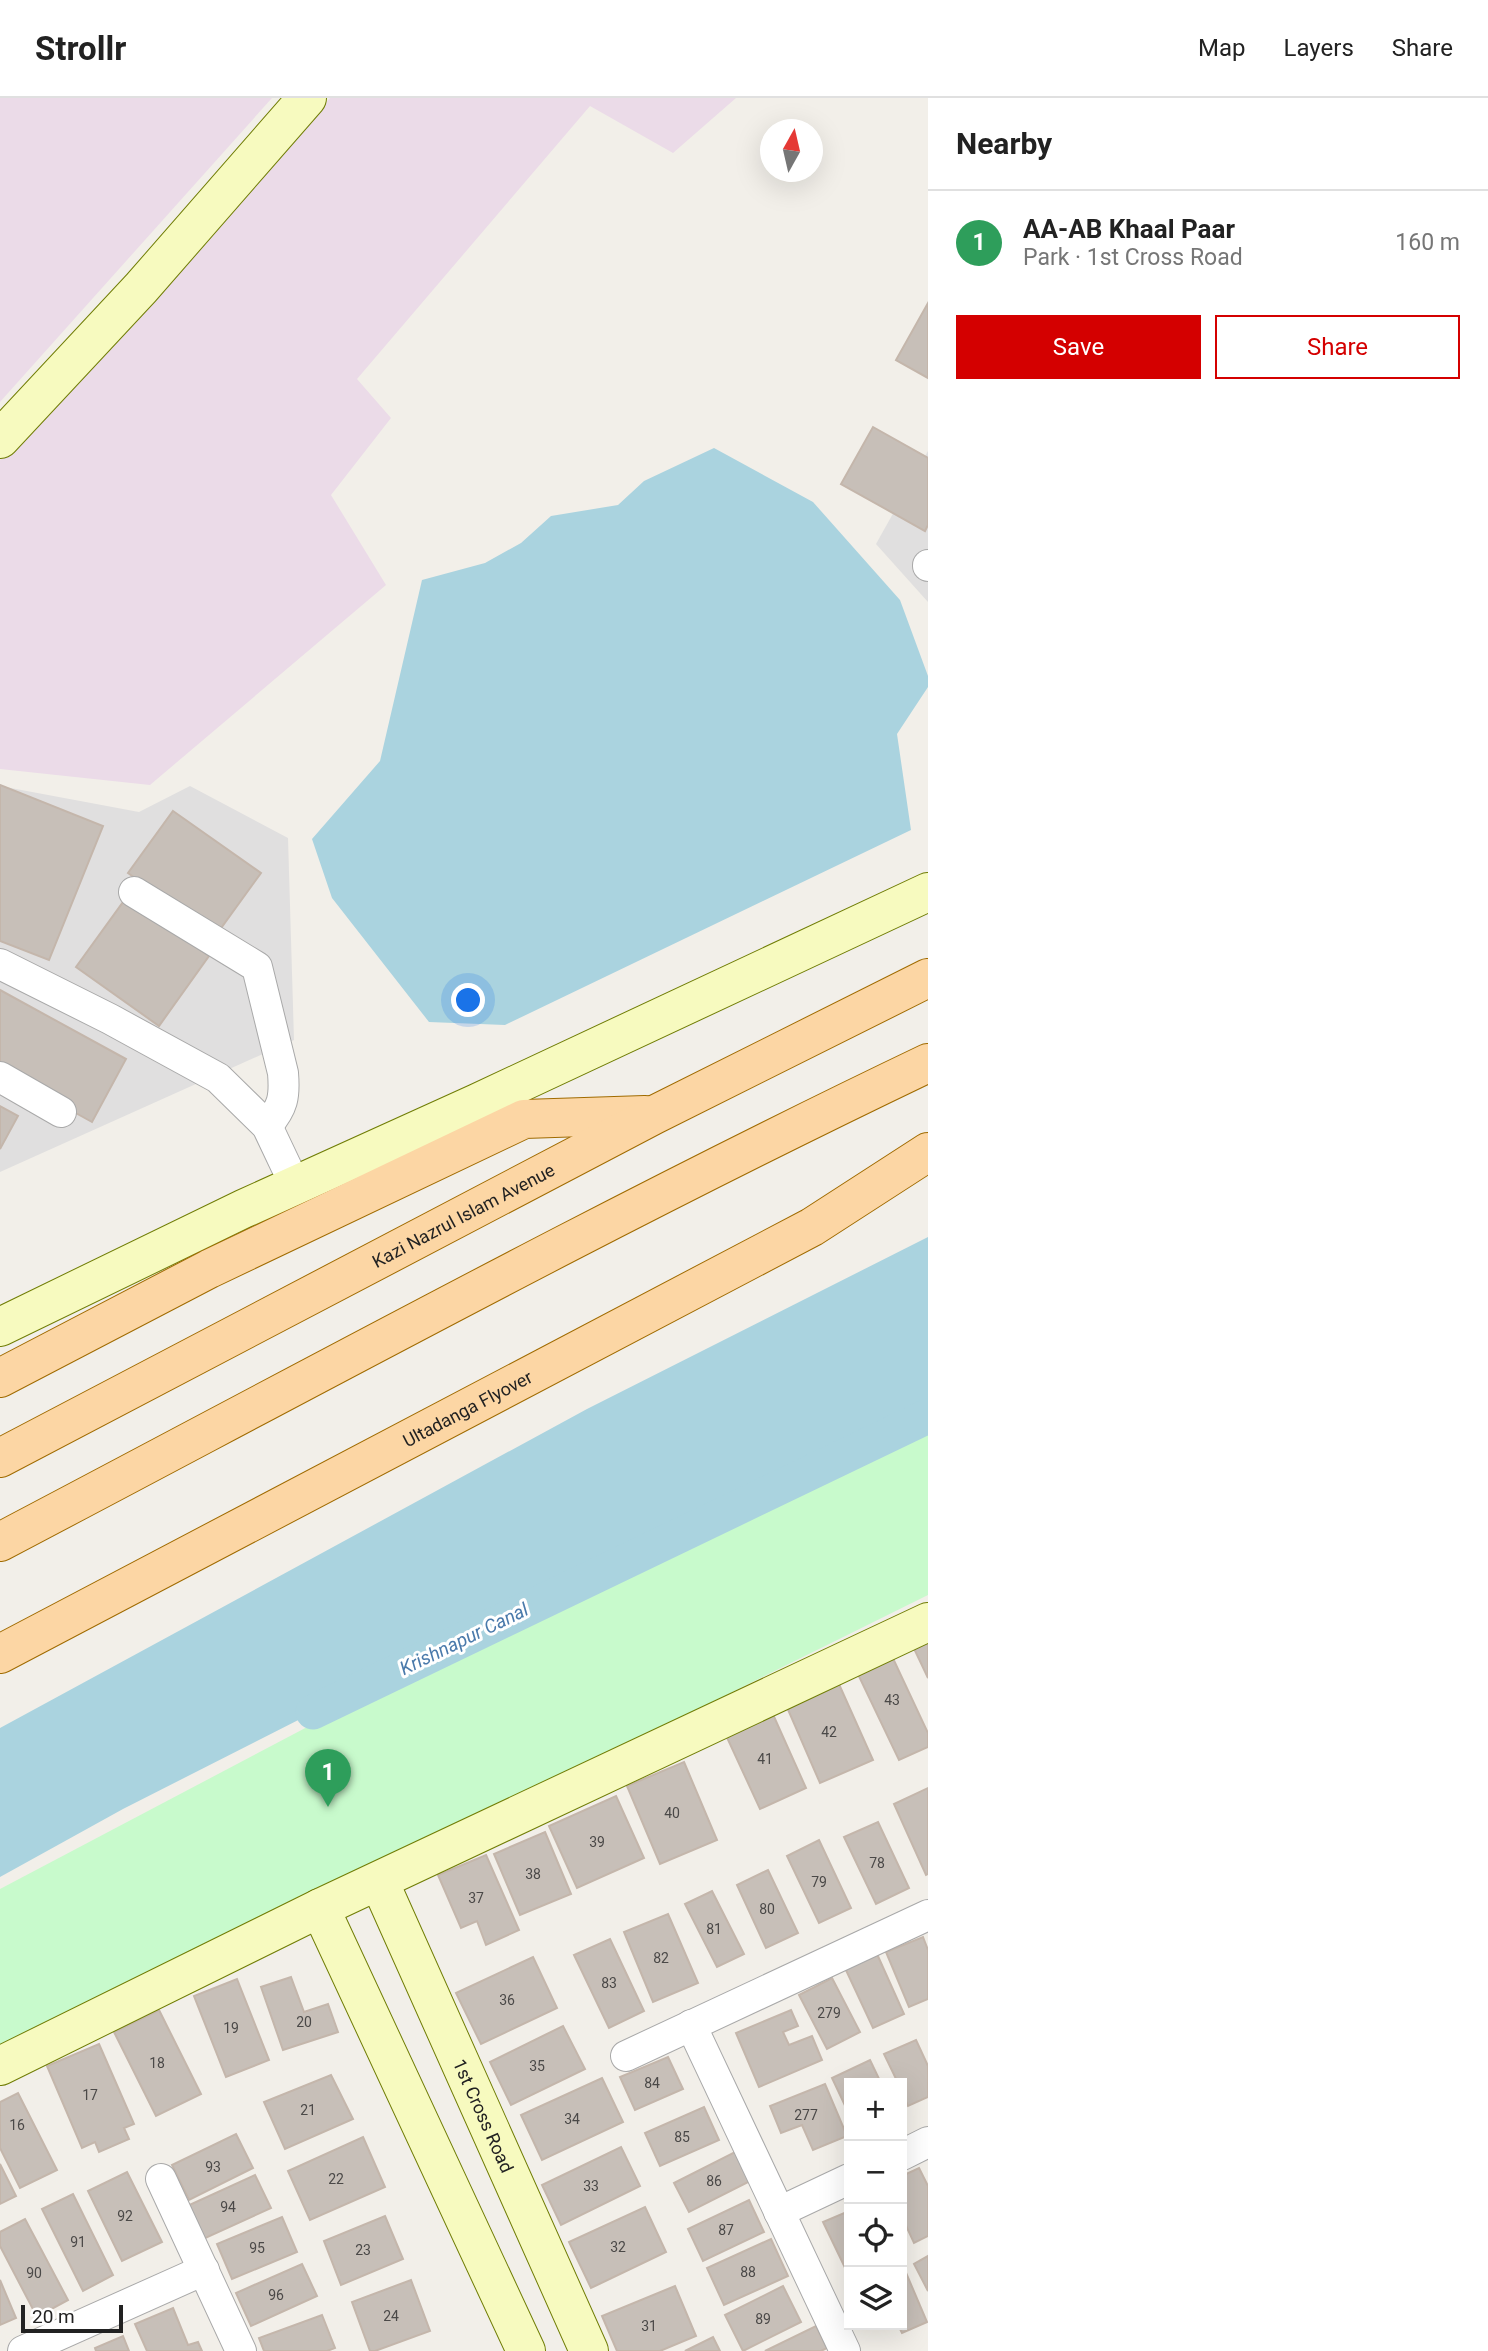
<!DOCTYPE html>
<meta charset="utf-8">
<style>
body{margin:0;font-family:Roboto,sans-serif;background:#f2f2f2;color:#222}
.controls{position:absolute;right:21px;bottom:21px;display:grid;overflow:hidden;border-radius:0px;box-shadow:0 7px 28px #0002}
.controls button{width:63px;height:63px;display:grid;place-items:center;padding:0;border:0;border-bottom:2px solid #e0e0e0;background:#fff;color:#222;font:35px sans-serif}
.compass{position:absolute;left:760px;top:21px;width:63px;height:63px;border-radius:50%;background:#fff;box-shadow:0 7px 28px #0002;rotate:8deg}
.scale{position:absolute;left:21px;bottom:18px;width:102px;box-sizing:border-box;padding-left:7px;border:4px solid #222;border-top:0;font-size:19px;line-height:24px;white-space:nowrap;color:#222;-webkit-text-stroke:5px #fff;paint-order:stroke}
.you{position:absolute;left:469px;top:903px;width:24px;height:24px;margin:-18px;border:5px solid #fff;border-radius:50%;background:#1a73e8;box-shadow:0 0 0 10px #1a73e833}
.badge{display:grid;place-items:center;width:46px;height:46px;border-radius:50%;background:#d40000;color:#fff;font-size:23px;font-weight:700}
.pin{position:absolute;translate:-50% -58px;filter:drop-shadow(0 2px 4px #0008)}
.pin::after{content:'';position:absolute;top:37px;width:24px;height:21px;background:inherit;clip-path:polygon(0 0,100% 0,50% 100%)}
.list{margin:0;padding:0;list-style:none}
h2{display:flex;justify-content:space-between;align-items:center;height:91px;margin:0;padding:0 28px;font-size:30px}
h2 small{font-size:23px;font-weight:400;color:#767676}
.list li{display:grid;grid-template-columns:46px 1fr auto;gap:21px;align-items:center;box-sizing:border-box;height:105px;padding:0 28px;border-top:2px solid #e0e0e0}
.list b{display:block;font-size:26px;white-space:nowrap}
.list p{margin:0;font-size:23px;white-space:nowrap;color:#767676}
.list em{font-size:23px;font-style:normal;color:#767676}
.actions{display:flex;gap:14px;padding:21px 28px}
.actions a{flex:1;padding:16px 0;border:2px solid #d40000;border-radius:0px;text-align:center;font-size:24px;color:#d40000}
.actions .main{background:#d40000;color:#fff}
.icon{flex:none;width:38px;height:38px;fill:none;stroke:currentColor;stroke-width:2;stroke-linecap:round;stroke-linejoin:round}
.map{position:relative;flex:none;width:928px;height:2253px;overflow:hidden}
header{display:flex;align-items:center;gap:42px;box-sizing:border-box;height:98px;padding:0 35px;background:#fff;border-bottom:2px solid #e0e0e0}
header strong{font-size:33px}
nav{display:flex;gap:38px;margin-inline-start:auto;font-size:24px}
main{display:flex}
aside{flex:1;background:#fff}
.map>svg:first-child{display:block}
.residential{fill:#e0dfdf}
.industrial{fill:#ebdbe8}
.park{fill:#c8facc}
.water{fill:#aad3df}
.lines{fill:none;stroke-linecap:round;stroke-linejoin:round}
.canal{stroke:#aad3df;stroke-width:35}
.building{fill:#c7bfb8;stroke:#c4b6ab;stroke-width:2}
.street-casing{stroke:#a9a9a9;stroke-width:32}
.secondary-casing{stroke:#707d05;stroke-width:40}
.primary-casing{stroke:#a06b00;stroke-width:40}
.street{stroke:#fff;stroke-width:30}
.secondary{stroke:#f7fabf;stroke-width:38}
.primary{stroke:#fcd6a4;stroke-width:38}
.labels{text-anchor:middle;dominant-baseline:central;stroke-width:6;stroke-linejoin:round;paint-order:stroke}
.number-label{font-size:14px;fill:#4b4948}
.street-label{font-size:18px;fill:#222;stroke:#fff}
.water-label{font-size:19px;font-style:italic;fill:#4a7aab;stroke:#fff}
</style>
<header>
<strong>Strollr</strong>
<nav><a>Map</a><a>Layers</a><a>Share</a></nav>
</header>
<main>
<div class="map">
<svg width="928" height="2253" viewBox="0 0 928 2253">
<rect width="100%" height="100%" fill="#f2efe9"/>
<g class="residential">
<polygon points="928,353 928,504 876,446"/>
<polygon points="0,688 139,714 190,688 288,740 294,942 0,1074"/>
</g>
<g class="industrial">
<polygon points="0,0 272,0 0,304"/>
<polygon points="330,0 736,0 673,55 590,8 357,281 391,320 331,397 386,487 150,687 0,671 0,362 159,191"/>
</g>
<polygon class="park" points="928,1325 928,1497 0,1957 0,1791 311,1627"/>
<g class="water">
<polygon points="714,350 813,404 900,502 928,578 928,589 897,636 911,732 505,927 429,924 332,800 312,741 380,663 422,482 485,465 521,445 551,418 618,407 644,383"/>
<polygon points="928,1139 928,1311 706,1415 123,1711 0,1779 0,1630 587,1311"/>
</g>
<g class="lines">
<polyline class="canal" points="313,1614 928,1318"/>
</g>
<g class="building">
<polygon points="928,205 928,280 896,262"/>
<polygon points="873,329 928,360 928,427 925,433 841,386"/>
<polygon points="0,687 103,728 49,862 0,843"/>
<polygon points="173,713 261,775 216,837 128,775"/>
<polygon points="126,800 209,858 159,928 76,869"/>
<polygon points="0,892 126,961 92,1024 0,973"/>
<polygon points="0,1008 18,1018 0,1051"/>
<polygon points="928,1531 928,1580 909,1540"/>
<polygon points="890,1554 928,1635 928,1649 899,1662 855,1570"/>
<polygon points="838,1584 873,1662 820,1685 786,1607"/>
<polygon points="771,1612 806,1690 760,1711 724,1633"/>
<polygon points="684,1664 717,1742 660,1766 627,1688"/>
<polygon points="928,1690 928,1776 926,1777 894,1706"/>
<polygon points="616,1698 644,1760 577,1790 549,1728"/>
<polygon points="878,1724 909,1790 876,1806 844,1739"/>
<polygon points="545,1734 571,1796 520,1817 494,1756"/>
<polygon points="819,1742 851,1810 819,1825 787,1758"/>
<polygon points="486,1757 519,1832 486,1847 477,1823 461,1830 438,1777"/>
<polygon points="768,1772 798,1835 766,1850 737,1787"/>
<polygon points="712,1793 744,1856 717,1869 685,1806"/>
<polygon points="668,1816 698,1885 653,1904 624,1834"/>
<polygon points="923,1839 928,1852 928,1901 909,1909 886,1854"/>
<polygon points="610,1841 644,1913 609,1930 574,1857"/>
<polygon points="877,1856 904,1916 873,1930 845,1870"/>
<polygon points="533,1859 557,1910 481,1946 456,1895"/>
<polygon points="291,1879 304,1914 328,1906 338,1934 283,1952 261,1889"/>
<polygon points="832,1880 860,1934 827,1951 799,1897"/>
<polygon points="237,1881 269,1962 226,1979 194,1898"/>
<polygon points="159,1912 201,1996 156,2018 114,1934"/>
<polygon points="791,1912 798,1928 783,1934 789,1947 812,1938 822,1962 759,1989 736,1935"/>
<polygon points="563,1928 585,1971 511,2007 490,1964"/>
<polygon points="916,1942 928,1968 928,1999 908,2008 902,1993 902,1985 898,1985 884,1956"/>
<polygon points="99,1946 134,2026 124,2030 129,2041 99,2054 95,2044 82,2050 47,1968"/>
<polygon points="668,1959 683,1991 635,2012 620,1979"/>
<polygon points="870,1962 881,1985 849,1985 849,2016 832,1980"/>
<polygon points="331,1977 353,2021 285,2051 264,2004"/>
<polygon points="602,1980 623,2024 542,2062 521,2017"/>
<polygon points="825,1986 847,2038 813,2052 802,2027 781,2035 770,2008"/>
<polygon points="18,1995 57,2072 20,2090 0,2050 0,2004"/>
<polygon points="704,2009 719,2042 660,2068 645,2035"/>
<polygon points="236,2036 253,2070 189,2102 172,2067"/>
<polygon points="363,2039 385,2089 310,2122 288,2073"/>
<polygon points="621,2049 640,2088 561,2127 542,2087"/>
<polygon points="739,2052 754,2081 689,2114 674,2085"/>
<polygon points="0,2066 16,2098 0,2106"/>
<polygon points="919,2070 928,2088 928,2138 914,2145 902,2119 902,2078"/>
<polygon points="127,2074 162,2144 122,2163 88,2093"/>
<polygon points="255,2077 271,2110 201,2142 185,2109"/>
<polygon points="73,2096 113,2177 83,2193 42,2111"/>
<polygon points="749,2102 764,2134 703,2163 688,2131"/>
<polygon points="645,2109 666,2154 591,2190 569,2144"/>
<polygon points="849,2113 849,2178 823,2124"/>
<polygon points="385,2118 403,2161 341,2187 324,2143"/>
<polygon points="282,2119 297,2154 232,2181 217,2146"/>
<polygon points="25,2121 68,2202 37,2219 0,2148 0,2134"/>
<polygon points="771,2141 788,2178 724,2207 707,2170"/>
<polygon points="928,2158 928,2193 914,2166"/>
<polygon points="302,2166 317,2198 251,2228 236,2195"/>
<polygon points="902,2170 904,2170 927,2224 902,2235 898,2227 902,2227"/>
<polygon points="0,2182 16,2220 0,2227"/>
<polygon points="411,2182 430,2233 375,2253 370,2253 352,2204"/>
<polygon points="675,2188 696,2238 660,2253 617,2253 602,2218"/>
<polygon points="783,2188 801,2224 743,2253 725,2217"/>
<polygon points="173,2210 188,2247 198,2244 202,2253 147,2253 135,2226"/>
<polygon points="322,2217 335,2250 327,2253 264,2253 259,2240"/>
<polygon points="816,2228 827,2250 821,2253 765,2253"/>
<polygon points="123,2238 129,2253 96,2253 95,2250"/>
<polygon points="713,2239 720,2253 685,2253"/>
</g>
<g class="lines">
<g class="street-casing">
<g id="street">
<polyline points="928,468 928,467"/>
<path d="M134 794 257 869 283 975C285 999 283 1009 267 1028"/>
<polyline points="0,866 110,921 218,980 267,1028 295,1087"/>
<polyline points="0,979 61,1014"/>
<polyline points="691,1927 845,2253"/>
<polyline points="626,1958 928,1817"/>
<polyline points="902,2057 928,2044"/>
<polyline points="161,2081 241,2253"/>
<polyline points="779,2114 849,2081"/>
<polyline points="23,2253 204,2172"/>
</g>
</g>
<g class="secondary-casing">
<g id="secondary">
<polyline points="0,341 141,190 307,0"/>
<polyline points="0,1229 243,1111 477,1005 928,794"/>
<path id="s1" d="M379 1783 589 2253"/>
<polyline points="320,1810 526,2253"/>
<polyline points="0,1968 320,1810 928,1524"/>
</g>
</g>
<g class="primary-casing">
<g id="primary">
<polyline points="0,1280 209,1171 524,1021 645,1017"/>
<path id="s2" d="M0 1360 654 1017 928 880"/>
<path d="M0 1444C308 1282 614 1115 928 965"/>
<path id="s3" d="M0 1556 812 1129 928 1054"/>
</g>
</g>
<use href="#street" class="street"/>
<use href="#secondary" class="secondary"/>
<use href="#primary" class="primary"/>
</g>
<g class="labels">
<g class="number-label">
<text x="892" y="1602">43</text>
<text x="829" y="1634">42</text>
<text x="765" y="1661">41</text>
<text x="672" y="1715">40</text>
<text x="597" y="1744">39</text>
<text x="877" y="1765">78</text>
<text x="533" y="1776">38</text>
<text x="819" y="1784">79</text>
<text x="476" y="1800">37</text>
<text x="767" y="1811">80</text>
<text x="714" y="1831">81</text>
<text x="661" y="1860">82</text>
<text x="609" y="1885">83</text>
<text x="507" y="1902">36</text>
<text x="829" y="1915">279</text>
<text x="304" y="1924">20</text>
<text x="231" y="1930">19</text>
<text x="157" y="1965">18</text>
<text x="537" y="1968">35</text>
<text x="652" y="1985">84</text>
<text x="90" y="1997">17</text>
<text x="308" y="2012">21</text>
<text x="806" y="2017">277</text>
<text x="572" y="2021">34</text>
<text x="17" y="2027">16</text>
<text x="682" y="2039">85</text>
<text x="213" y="2069">93</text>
<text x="336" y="2081">22</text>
<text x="714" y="2083">86</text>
<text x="591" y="2088">33</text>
<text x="228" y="2109">94</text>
<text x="125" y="2118">92</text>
<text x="726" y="2132">87</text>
<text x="78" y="2144">91</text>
<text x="618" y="2149">32</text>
<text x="257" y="2150">95</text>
<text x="363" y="2152">23</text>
<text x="748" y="2174">88</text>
<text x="34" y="2175">90</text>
<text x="276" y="2197">96</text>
<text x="391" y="2218">24</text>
<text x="763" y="2221">89</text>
<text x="649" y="2228">31</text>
</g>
<g class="street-label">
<text stroke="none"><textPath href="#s2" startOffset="523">Kazi Nazrul Islam Avenue</textPath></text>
<text stroke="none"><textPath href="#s3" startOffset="528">Ultadanga Flyover</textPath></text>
<text stroke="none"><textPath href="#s1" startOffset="257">1st Cross Road</textPath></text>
</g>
<g class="water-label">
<text transform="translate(464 1541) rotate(-26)">Krishnapur Canal</text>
</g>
</g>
</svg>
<div class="controls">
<button>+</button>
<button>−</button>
<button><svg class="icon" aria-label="locate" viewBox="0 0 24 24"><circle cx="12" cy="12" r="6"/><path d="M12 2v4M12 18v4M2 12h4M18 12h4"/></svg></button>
<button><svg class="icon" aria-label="layers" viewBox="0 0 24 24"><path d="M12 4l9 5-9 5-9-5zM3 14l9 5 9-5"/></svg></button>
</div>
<svg class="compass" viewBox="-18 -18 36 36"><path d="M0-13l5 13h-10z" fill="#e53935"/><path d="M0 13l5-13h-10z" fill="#767676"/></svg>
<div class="scale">20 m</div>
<div class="you"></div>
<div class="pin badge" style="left:328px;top:1709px;background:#2e9e5b">1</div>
</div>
<aside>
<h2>Nearby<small></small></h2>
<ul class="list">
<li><span class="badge" style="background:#2e9e5b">1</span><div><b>AA-AB Khaal Paar</b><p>Park · 1st Cross Road</p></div><em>160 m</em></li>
</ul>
<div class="actions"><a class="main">Save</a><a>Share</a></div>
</aside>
</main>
